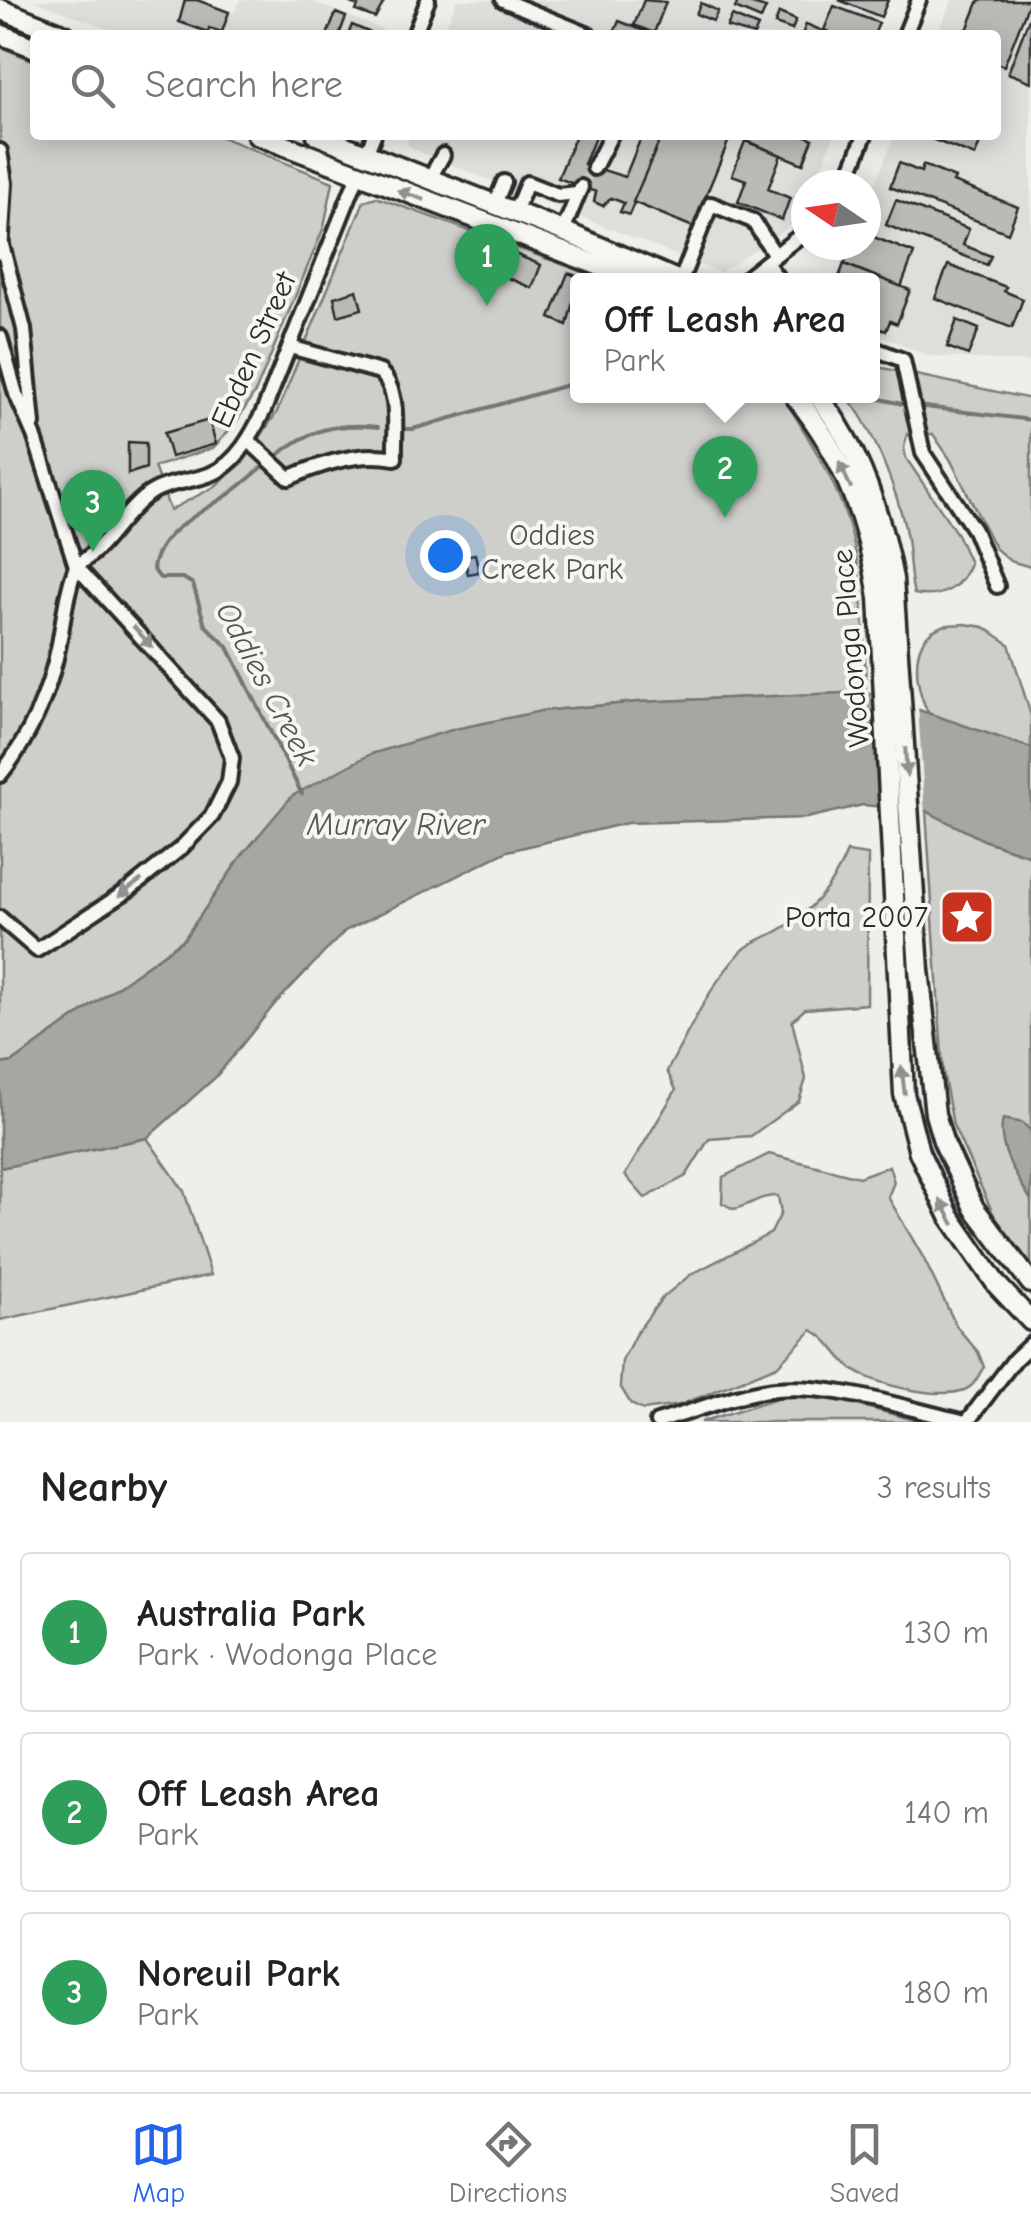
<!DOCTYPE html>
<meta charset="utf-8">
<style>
body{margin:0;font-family:"Comic Neue",sans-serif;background:#f2f2f2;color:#222}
.compass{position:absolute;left:791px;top:170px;width:90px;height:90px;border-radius:50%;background:#fff;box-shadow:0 5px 25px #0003;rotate:283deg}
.you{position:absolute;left:445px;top:555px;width:35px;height:35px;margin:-25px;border:8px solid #fff;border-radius:50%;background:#1a73e8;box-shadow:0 0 0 15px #1a73e833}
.badge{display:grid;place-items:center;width:65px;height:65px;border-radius:50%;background:#2563eb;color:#fff;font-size:32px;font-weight:700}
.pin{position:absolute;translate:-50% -82px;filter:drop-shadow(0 2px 5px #0008)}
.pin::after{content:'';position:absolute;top:52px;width:35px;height:30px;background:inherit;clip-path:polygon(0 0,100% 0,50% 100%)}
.popup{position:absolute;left:570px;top:273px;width:310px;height:130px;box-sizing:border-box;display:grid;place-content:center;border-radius:10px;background:#fff;filter:drop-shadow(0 2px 8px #0005);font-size:32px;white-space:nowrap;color:#767676}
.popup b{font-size:38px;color:#222}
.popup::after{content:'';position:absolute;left:50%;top:100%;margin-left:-20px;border:20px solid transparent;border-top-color:#fff}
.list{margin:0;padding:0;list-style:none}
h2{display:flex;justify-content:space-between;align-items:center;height:130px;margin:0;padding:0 40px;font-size:42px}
h2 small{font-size:32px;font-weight:400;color:#767676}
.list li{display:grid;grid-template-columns:65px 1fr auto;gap:30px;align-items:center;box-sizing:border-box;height:160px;margin:0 20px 20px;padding:0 20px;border:2px solid #e0e0e0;border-radius:10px}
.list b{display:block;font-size:38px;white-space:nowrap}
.list p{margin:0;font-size:32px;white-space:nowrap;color:#767676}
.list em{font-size:32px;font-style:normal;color:#767676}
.icon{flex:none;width:55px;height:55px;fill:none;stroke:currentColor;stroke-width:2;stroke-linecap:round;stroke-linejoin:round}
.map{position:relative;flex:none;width:1031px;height:1422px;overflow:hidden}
.search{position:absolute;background:#fff;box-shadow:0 5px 25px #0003;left:30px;right:30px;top:30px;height:110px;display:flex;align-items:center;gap:25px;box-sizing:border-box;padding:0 35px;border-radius:10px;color:#767676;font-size:38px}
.sheet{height:670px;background:#fff}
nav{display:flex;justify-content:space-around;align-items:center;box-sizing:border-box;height:140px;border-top:2px solid #e0e0e0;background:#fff;font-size:28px;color:#767676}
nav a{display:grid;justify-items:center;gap:5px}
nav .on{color:#2563eb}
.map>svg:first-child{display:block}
.built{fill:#dededb}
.green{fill:#cececa;stroke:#7c7c7a;stroke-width:2.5}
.water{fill:#a6a6a3;stroke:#757573;stroke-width:2.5}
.pier{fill:#eeeeea}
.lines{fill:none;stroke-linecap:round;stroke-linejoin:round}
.stream{stroke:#757573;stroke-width:4}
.building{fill:#babab7;stroke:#2b2b2b;stroke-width:2.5}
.minor-tunnel{stroke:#c7c7c4;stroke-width:12;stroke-dasharray:12 6;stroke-linecap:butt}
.minor-casing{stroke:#2b2b2b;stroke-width:20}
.major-casing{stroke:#2b2b2b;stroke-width:25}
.minor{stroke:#f6f6f2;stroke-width:12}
.major{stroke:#f6f6f2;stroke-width:18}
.oneway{fill:#90908e}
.labels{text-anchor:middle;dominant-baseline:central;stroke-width:8;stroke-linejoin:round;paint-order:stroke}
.street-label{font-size:30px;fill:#2b2b2b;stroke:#f6f6f2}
.park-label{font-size:30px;fill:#545453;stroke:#f6f6f2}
.poi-label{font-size:30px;fill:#2b2b2b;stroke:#f6f6f2;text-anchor:end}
.water-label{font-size:32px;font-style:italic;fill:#565655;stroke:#f6f6f2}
</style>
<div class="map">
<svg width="1031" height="1422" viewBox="0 0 1031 1422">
<rect width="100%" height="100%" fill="#eeeeea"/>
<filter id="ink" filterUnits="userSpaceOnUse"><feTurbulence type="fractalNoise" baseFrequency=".01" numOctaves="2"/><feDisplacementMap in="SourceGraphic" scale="20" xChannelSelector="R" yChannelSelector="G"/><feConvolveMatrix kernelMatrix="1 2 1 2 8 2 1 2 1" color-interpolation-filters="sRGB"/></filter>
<g filter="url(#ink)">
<g class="built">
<polygon points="32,0 200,0 234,13 240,0 308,0 383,30 381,35 124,35"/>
<polygon points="457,0 886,0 873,35 442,35"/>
<polygon points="952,0 1031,0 1031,362 929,356 873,333 872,280 835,280 850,245 866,245 866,206 895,135 996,135 996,35 937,35"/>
<polygon points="407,135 834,135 814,185 806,185 806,207 802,218 720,273 415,150 408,145"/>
</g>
<g class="green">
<path d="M0 47 35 61V135H217L333 182 324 227 256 391 235 424 213 448 154 467 170 510 214 487 243 463 277 412 364 201 376 197 606 280H578V396H783C805 433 831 472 845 513 865 571 864 632 866 692L639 702 541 711 243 854 184 939 13 1062 0 1064Z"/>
<path d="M873 366 1031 399V567L1010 561 995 548 950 459 933 434H907L904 448 906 458 957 534 970 563C961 590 939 599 914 594 910 579 910 563 908 547 904 507 873 425 846 396H872Z"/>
<path d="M965 624 984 627 1009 644 1031 716V748L930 716C916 692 906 641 940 627 947 624 957 625 965 624Z"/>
<polygon points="926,811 986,841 1031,856 1031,1266 997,1222 953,1125 943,1072"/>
<path d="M847 852 868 855 867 1004 805 1009 792 1021 806 1079 799 1101 751 1136 709 1139 686 1176 645 1198 625 1175 676 1090 667 1071C690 1030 709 985 742 951 751 942 764 938 776 932 809 914 833 887 847 852Z"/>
<polygon points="147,1138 184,1191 211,1275 0,1320 0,1168"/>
<path d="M769 1154 859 1177 889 1166 894 1182 888 1197 923 1257 957 1327 978 1352 984 1367C980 1372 976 1382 971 1386 952 1404 869 1384 851 1368 836 1355 830 1339 812 1330L777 1366 680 1405 643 1410 631 1404 620 1386 622 1361 635 1335 662 1298 690 1275 771 1233 781 1213 778 1196C761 1195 751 1205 734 1209L722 1203 723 1177Z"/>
<polygon points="790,1394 816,1394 922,1422 701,1422"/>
</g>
<g class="water">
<polygon points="866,692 1031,748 1031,856 986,841 926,811 863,805 807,818 627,823 508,851 345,931 274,1005 216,1077 147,1138 0,1168 0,1064 13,1062 184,939 243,854 292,796 371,754 455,729 541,711 639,702"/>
<path d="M1003 1119 1023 1123 1031 1131V1200C1017 1178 996 1146 1003 1119Z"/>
</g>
<polygon class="pier" points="874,690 918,706 925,816 883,812"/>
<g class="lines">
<g class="stream">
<polyline points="867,396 907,405"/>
<polyline points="917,406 1031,420"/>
<polyline points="402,429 413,429 578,382"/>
<path d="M276 457C306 430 337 422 378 427"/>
<path d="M266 464C254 474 242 485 229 494 200 514 158 531 153 569L160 578H183L193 584 205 625 228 647 302 794"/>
</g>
</g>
<g class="building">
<polygon points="185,0 197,0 229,12 222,32 209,28 208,32 179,22"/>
<polygon points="351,0 385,0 375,18 356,11 358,6 350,3"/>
<polygon points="644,0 666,2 654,33 634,25"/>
<polygon points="739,0 766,8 761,19 735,8"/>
<polygon points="839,0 888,0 881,17"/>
<polygon points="979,0 1030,0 1004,66 996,63 996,35 965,35"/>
<polygon points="701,3 718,11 713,21 696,14"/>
<polygon points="834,6 879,23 874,35 837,35 824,30"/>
<polygon points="336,13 346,17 339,35 327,35"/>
<polygon points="779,13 796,20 792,30 775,24"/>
<polygon points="1031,13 1031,82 1008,73"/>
<polygon points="732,16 758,27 754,35 727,27"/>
<polygon points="619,21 654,35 613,35"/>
<polygon points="806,24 823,31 822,35 802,35"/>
<polygon points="352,25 373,34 372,35 348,35"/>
<polygon points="576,135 596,135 584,164 625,177 642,135 662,135 629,215 620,212 624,203 611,198 603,206 594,202 596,192 558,178"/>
<polygon points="662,135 731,135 693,227 633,202"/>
<polygon points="748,135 804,135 813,139 803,164 746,141"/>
<polygon points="921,135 983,135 975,156"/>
<polygon points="745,141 781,155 768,189 790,198 782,220 738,202 746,180 732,175"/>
<polygon points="899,163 921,172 923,165 955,178 953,182 1018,207 1008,233 890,187"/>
<polygon points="896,200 969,229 963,245 991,256 987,265 886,225"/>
<polygon points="866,234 914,253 901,287 844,264 852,245 866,245"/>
<polygon points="494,245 541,265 532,288 484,268"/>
<polygon points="844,264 910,290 897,324 890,321 886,331 872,326 872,280 838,280"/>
<polygon points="948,265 1006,287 1004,291 1023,299 1012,328 935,298"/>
<polygon points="568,273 588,280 578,280 578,304 573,302 567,325 550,318"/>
<polygon points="357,290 362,309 338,316 334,297"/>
<polygon points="957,320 979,329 968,355 947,347"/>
<polygon points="209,420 216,444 171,457 164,433"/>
<polygon points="128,442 146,443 146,468 128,474"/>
<polygon points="475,554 479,572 468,574 464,556"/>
</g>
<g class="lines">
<polyline class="minor-tunnel" points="582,186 594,168"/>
<g class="minor-casing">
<g id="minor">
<polyline points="503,0 589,35"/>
<polyline points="414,35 428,0"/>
<polyline points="905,35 919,0"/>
<polyline points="0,151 5,183 1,253"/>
<polyline points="366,154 374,135"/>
<polyline points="594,168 611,135"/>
<polyline points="430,178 443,155"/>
<polyline points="845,185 865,135"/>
<polyline points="495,204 504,182"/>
<polyline points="515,212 527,183 558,195 577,193"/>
<polyline points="563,231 581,187"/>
<polyline points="2,245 24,329 33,424"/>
<polyline points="766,263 779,280"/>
<polyline points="681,280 711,204 753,221 775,255"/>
<polyline points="744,280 806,231"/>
<polyline points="0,337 16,394 34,435 76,566 218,721 232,758 229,782 212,816 181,848 130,889 37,950 0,918"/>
<polyline points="872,348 903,360 923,453 974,530 997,586"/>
<path d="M248 440 289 478C320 464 360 451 395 458 394 430 401 391 380 372L290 347"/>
<path d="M76 566C107 547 119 517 146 496 166 481 189 483 211 474 237 464 253 433 264 410L358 175"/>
<path d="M0 775C30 738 50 691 59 644 64 617 66 593 76 566"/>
<path d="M657 1422C692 1412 742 1392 776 1389 839 1384 905 1409 966 1422"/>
<polyline points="967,1422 1015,1359 1031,1344"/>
</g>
</g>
<g class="major-casing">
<g id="major">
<polyline points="0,9 65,35"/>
<polyline points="0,34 35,48"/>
<polyline points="257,135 637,280"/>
<polyline points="317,135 563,231 677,280"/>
<path d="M795 396C844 456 868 522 879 597L904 1094 919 1152 950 1217 997 1285 1031 1321"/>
<path d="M818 396C860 449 881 514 893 579L919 970 935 1114 943 1141 974 1208 1031 1283"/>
</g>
</g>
<use href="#minor" class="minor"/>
<use href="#major" class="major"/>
</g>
<defs><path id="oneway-solid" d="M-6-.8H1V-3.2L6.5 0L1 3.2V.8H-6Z" transform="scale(2.5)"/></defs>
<g class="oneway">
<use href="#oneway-solid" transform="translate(411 195) rotate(-160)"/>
<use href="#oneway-solid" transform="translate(845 475) rotate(-115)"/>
<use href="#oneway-solid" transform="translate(143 637) rotate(48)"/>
<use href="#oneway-solid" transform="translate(906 762) rotate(87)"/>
<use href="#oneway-solid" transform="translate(130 888) rotate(144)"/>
<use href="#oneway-solid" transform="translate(903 1080) rotate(-97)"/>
<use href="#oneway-solid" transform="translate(947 1212) rotate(-119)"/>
</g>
</g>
<defs>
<g id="sight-square" transform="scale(2.875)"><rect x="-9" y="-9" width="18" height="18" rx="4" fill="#c8321e" stroke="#f6f6f2"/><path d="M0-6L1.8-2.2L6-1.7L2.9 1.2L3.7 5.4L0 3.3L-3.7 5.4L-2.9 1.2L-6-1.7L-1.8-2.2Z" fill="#fff"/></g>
</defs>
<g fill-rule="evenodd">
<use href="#sight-square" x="967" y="917"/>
</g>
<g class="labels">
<g class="street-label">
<text transform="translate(254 350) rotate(-66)">Ebden Street</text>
<text transform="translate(851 648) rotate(-95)">Wodonga Place</text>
</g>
<g class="park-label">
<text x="552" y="535">Oddies<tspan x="552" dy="34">Creek Park</tspan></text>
</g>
<g class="poi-label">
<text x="928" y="917">Porta 2007</text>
</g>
<g class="water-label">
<text transform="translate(267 684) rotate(62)">Oddies Creek</text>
<text x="396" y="824">Murray River</text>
</g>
</g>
</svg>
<svg class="compass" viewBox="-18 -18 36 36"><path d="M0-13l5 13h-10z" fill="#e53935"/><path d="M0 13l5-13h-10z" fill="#767676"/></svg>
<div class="you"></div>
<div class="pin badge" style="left:487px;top:306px;background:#2e9e5b">1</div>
<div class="pin badge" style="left:725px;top:518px;background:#2e9e5b">2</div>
<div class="popup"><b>Off Leash Area</b>Park</div>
<div class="pin badge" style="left:93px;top:552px;background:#2e9e5b">3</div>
<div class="search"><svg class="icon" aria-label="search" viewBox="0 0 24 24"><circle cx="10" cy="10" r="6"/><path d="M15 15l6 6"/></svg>Search here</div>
</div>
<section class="sheet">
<h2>Nearby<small>3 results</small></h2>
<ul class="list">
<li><span class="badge" style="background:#2e9e5b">1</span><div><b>Australia Park</b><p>Park · Wodonga Place</p></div><em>130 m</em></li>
<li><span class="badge" style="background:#2e9e5b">2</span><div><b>Off Leash Area</b><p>Park</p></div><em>140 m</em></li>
<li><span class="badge" style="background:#2e9e5b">3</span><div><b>Noreuil Park</b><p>Park</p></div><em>180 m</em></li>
</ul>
</section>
<nav>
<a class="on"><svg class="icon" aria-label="map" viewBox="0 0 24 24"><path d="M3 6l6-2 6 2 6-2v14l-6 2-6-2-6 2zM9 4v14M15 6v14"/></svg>Map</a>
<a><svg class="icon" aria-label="directions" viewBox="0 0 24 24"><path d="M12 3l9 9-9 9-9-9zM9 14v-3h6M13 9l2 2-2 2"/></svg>Directions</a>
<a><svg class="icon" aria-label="saved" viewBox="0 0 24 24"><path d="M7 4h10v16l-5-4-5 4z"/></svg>Saved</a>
</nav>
